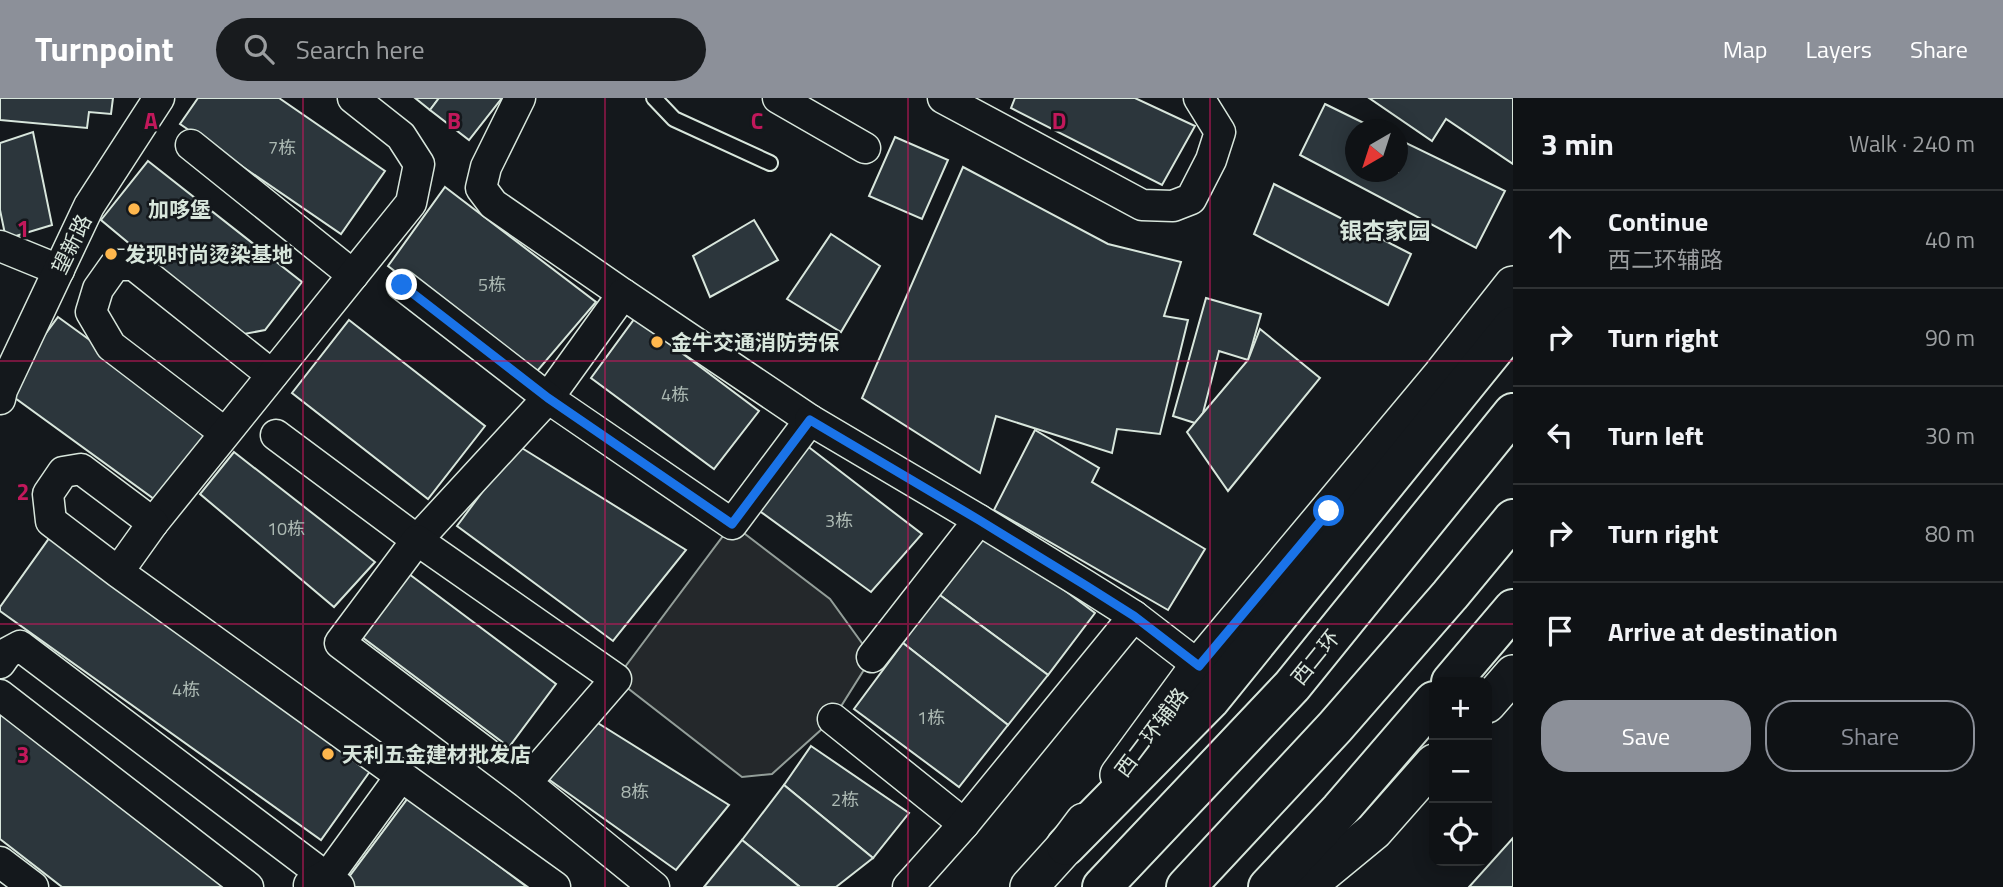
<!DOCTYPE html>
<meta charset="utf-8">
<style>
body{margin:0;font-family:"Titillium Web","Noto Sans SC",sans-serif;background:#181b1e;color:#f1f3f6}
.controls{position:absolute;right:21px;bottom:21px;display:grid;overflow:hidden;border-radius:14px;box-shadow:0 4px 18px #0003}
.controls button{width:63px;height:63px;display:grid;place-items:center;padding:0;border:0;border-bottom:2px solid #2f3234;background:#0f1215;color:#f1f3f6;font:35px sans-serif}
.compass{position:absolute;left:1345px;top:21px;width:63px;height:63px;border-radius:50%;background:#0f1215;box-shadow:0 4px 18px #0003;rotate:219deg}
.stop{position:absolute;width:21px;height:21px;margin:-16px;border:5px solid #1a73e8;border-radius:50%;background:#fff}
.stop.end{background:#1a73e8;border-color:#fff;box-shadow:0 2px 7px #0008}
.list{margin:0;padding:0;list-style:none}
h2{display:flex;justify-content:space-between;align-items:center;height:91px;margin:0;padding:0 28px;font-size:30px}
h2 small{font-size:23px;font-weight:400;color:#9b9ea0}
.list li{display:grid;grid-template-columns:46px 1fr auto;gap:21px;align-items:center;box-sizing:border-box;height:98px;padding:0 28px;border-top:2px solid #2f3234}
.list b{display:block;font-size:26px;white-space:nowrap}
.list p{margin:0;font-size:23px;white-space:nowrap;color:#9b9ea0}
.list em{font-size:23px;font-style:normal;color:#9b9ea0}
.actions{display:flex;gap:14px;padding:21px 28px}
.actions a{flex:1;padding:16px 0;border:2px solid #8c9099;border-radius:28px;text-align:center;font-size:24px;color:#8c9099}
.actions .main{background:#8c9099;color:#fff}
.icon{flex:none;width:38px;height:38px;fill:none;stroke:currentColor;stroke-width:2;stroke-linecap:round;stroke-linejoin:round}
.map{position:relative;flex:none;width:1513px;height:789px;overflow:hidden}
header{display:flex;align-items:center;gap:42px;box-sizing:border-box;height:98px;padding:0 35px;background:#8c9099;color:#fff}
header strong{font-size:33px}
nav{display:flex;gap:38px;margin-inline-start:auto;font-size:24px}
.search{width:490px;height:63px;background:#181b1e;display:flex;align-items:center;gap:18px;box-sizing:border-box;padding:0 24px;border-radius:38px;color:#9b9ea0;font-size:26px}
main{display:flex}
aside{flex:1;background:#0f1215}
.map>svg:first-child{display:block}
.parking{fill:#24282b;stroke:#939e99;stroke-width:2}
.building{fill:#2c363c;stroke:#d8e6dc;stroke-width:2}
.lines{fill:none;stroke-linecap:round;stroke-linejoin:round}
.service-casing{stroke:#d8e6dc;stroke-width:18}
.minor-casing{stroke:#d8e6dc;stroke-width:33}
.tertiary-casing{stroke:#d8e6dc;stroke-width:40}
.trunk-casing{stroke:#d8e6dc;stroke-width:42}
.service{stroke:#14181c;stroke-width:14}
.minor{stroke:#14181c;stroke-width:30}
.tertiary{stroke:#14181c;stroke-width:37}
.trunk{stroke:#14181c;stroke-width:38}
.route{stroke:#1a73e8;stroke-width:9}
.grid{fill:none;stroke:#c2185b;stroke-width:2;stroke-opacity:0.55}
.poi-dot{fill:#ffb74d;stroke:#14181c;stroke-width:2.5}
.labels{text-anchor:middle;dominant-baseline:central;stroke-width:5;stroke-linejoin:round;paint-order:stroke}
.number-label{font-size:18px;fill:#adbab4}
.poi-label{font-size:21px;font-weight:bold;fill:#d8e6dc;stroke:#14181c;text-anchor:start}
.street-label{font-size:21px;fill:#d8e6dc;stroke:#14181c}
.neighbourhood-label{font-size:23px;font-weight:bold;fill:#d8e6dc;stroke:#14181c}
.grid-label{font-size:23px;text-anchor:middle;font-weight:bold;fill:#c2185b;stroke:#14181c;stroke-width:5;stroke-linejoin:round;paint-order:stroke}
</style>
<header>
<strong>Turnpoint</strong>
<div class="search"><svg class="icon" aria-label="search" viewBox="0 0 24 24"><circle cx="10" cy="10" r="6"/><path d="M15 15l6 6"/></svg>Search here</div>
<nav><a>Map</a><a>Layers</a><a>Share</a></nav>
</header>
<main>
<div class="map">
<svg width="1513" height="789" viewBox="0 0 1513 789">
<rect width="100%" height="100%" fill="#14181c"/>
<polygon class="parking" points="732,426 830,501 872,559 833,621 772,676 742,679 616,581"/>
<g class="building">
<polygon points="0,0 113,0 111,16 89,14 87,30 0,22"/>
<polygon points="198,0 279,0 385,73 341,136 180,26"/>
<polygon points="415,0 439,0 430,12"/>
<polygon points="439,0 502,0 469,42 430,12"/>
<polygon points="1015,0 1135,0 1195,28 1162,87 1011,10"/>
<polygon points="1369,0 1513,0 1513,66 1446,21 1432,43"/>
<polygon points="1325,6 1378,32 1356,32 1356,74 1398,74 1398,41 1505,93 1476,150 1300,57"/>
<polygon points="33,34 52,127 6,141 0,112 0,45"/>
<polygon points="895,39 948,62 922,121 869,98"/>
<polygon points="148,63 302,184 265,232 239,237 101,122"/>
<polygon points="963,69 1108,146 1181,164 1164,218 1188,222 1160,336 1117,331 1112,355 996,318 980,375 862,300"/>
<polygon points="1274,86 1411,156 1388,207 1254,136"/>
<polygon points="445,89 596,204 533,278 388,168"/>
<polygon points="754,122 778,162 710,199 693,158"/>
<polygon points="831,136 880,168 841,234 787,201"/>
<polygon points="1206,200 1261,216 1248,262 1219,253 1203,315 1195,325 1173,318"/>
<polygon points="58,219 214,332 161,406 4,292"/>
<polygon points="635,220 759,313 714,371 591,280"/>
<polygon points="349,222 485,328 428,401 292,295"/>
<polygon points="1260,231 1320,280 1228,393 1187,334 1248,262"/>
<polygon points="1035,332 1099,370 1092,384 1205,451 1168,512 994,412"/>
<polygon points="517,347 686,452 613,543 457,428"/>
<polygon points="806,347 922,436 871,494 754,409"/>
<polygon points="234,354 375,464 334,509 200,396"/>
<polygon points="984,432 1095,515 1048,577 937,495"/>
<polygon points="50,439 373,669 321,742 0,513 0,509"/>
<polygon points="409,476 556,586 509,649 362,539"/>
<polygon points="937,495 1048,577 1008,627 903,545"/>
<polygon points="903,545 1008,627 959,689 854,611"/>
<polygon points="0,612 228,789 62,789 0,741"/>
<polygon points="585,617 729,707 676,772 544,678"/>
<polygon points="811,648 909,715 873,760 784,687"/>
<polygon points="784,687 873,760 836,789 800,789 742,742"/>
<polygon points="408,700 527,789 345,789 343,787"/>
<polygon points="1513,740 1513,789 1469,789"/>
<polygon points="742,742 800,789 704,789"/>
</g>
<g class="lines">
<g class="service-casing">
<polyline id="service" points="654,0 674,21 770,65"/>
</g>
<g class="minor-casing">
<g id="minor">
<polyline points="520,0 486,69 481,90 493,106 623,196"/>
<polyline points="778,0 865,50"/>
<polyline points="943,0 1142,107 1173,108 1191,101 1211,62 1220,34 1199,0"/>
<polyline points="191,47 353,177"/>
<polyline points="0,148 59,172"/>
<polygon points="623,196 810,322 732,426 548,300"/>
<polyline points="0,301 2,292 89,108 159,0"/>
<polyline points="810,322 979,422 1085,487 1134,518 1199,568"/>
<polyline points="225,335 111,248 91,214 98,191 115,167 134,167 272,277"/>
<polyline points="276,337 417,442 548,300 402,187"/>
<polyline points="153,425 411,105 419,66 401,38 353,0"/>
<polyline points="118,474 153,425 81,371 63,374 48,396 51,423 118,474 401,678"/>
<polyline points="872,559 979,422"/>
<polyline points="0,565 7,555 20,548 339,789"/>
<polyline points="0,597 248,789"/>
<polyline points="833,621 964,726"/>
<polyline points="526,685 616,581 417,442 340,545 526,685 654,789"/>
<polyline points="0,764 33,789"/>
<polyline points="309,787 331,774 401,678 555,789"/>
<polyline points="908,789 964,726 1134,518"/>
</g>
</g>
<g class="tertiary-casing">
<g id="tertiary">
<polyline points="1487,606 1513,576"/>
<polyline points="1119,677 1199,568 1442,277 1513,187"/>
<polyline points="1029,789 1066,748 1084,724"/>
<polyline points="1306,789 1374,733 1434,665"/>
</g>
</g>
<g class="trunk-casing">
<g id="trunk">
<polyline points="1451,584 1513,511"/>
<polyline points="1066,748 1210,602 1513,228"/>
<polyline points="1102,789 1292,588 1513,315"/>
<polyline points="1186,789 1335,629 1450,497 1513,421"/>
<polyline points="1268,789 1340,712 1434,603"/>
</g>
</g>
<use href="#service" class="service"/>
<use href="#minor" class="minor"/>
<use href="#tertiary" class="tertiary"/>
<use href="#trunk" class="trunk"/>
</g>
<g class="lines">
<polyline class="route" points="402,187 548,300 732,426 810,322 979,422 1085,487 1134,518 1199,568 1329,413"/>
</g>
<path class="grid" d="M303 0V789M605 0V789M908 0V789M1210 0V789M0 263H1513M0 526H1513"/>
<g class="poi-dot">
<circle cx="134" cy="111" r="7"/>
<circle cx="111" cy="156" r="7"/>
<circle cx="657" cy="244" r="7"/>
<circle cx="328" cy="656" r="7"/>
</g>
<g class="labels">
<g class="number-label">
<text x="282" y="49">7栋</text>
<text x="492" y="186">5栋</text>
<text x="675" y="296">4栋</text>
<text x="839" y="422">3栋</text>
<text x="286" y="430">10栋</text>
<text x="186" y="591">4栋</text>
<text x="931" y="619">1栋</text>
<text x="635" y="693">8栋</text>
<text x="845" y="701">2栋</text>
</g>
<g class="poi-label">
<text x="148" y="111">加哆堡</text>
<text x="125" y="156">发现时尚烫染基地</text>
<text x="671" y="244">金牛交通消防劳保</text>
<text x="342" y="656">天利五金建材批发店</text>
</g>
<g class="street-label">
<text transform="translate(71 146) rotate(-64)">望新路</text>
<text transform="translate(1315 559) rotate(-51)">西二环</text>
<text transform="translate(1151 634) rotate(-53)">西二环辅路</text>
</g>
<g class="neighbourhood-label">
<text x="1385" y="132">银杏家园</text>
</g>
</g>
<g class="grid-label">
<text x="151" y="31">A</text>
<text x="454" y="31">B</text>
<text x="757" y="31">C</text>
<text x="1059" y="31">D</text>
<text x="23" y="139">1</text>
<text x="23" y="402">2</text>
<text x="23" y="665">3</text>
</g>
</svg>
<div class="controls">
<button>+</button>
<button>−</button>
<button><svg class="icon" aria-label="locate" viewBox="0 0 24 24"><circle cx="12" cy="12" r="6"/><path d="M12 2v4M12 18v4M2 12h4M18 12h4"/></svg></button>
</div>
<svg class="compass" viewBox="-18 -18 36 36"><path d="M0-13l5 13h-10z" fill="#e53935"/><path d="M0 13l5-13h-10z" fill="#9b9ea0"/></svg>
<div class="stop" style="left:1329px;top:413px"></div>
<div class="stop end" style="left:402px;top:187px"></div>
</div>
<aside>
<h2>3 min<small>Walk · 240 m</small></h2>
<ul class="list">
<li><svg class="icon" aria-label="ahead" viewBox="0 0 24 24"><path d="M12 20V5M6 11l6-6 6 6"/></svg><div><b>Continue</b><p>西二环辅路</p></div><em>40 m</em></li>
<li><svg class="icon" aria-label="right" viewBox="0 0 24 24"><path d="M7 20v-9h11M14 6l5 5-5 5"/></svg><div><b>Turn right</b></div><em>90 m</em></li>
<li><svg class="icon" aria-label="left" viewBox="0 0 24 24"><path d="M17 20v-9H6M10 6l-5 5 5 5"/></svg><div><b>Turn left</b></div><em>30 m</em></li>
<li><svg class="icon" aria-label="right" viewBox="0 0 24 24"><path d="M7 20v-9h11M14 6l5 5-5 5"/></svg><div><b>Turn right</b></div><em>80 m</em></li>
<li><svg class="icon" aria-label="arrive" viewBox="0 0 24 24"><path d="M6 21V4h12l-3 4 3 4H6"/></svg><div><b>Arrive at destination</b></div></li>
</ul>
<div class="actions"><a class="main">Save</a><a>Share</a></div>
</aside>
</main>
